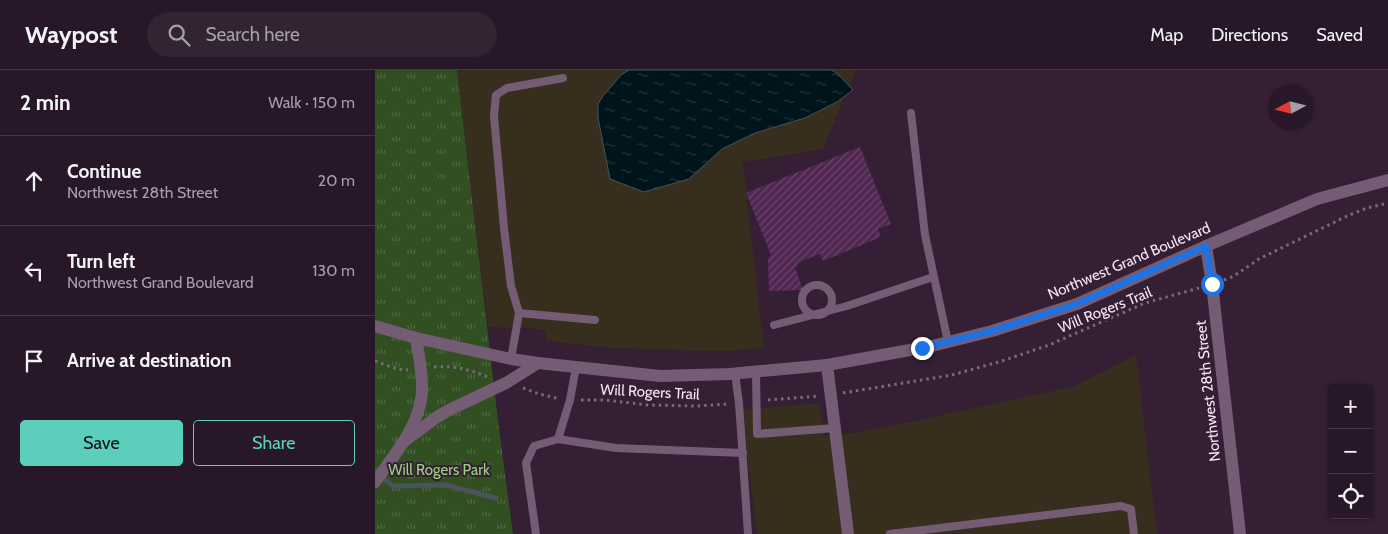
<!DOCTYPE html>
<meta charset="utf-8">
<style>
body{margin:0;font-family:Cabin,sans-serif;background:#332434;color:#f1f3f6}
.controls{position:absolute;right:15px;bottom:15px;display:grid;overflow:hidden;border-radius:5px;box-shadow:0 1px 4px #0004}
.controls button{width:45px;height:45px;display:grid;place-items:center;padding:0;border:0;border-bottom:1px solid #433645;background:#271728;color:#f1f3f6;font:25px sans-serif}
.compass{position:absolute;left:893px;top:15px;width:45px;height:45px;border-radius:50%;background:#271728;box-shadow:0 1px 4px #0004;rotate:263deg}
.stop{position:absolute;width:15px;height:15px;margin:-11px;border:4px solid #1a73e8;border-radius:50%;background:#fff}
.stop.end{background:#1a73e8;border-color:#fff;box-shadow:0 1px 5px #0008}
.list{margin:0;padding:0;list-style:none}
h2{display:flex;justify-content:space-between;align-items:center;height:65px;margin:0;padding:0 20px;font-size:21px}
h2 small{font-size:16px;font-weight:400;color:#a49fa8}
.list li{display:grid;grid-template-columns:32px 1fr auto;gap:15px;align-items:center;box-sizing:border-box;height:90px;padding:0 20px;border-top:1px solid #433645}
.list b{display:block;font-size:19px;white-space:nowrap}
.list p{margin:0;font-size:16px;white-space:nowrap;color:#a49fa8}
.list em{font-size:16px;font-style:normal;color:#a49fa8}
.actions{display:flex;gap:10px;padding:15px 20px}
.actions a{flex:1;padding:11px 0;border:1px solid #5bcebc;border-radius:5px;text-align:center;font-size:18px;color:#5bcebc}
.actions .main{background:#5bcebc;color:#111}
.icon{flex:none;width:28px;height:28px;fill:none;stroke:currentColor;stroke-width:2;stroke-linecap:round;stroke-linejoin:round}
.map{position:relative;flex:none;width:1013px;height:464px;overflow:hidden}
header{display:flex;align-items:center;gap:30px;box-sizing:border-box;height:70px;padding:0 25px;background:#271728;border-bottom:1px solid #433645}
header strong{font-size:24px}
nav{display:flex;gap:28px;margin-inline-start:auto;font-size:18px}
.search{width:350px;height:45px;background:#332434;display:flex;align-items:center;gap:12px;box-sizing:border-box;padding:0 18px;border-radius:28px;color:#a49fa8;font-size:19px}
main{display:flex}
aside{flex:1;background:#271728}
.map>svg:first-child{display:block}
.commercial{fill:#372e1e}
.grass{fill:url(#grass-tufts)}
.water{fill:url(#water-ripples);stroke:#49535c}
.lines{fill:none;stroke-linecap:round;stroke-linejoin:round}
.stream{stroke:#49535c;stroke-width:5}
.building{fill:url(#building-hatch)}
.path{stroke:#7a687b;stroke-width:3;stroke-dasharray:2.5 4;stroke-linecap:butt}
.service{stroke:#755c75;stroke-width:8}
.minor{stroke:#755c75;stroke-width:12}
.tertiary{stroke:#755c75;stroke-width:12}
.route{stroke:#1a73e8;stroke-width:6}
.labels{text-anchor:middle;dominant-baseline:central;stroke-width:4;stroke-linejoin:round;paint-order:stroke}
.street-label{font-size:15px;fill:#f4e5f4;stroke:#341f35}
.park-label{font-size:15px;fill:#9cd182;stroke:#341f35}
</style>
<header>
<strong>Waypost</strong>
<div class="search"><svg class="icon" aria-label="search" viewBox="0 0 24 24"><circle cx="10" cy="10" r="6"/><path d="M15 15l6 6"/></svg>Search here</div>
<nav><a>Map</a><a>Directions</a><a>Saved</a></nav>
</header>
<main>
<aside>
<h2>2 min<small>Walk · 150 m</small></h2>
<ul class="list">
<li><svg class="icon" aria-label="ahead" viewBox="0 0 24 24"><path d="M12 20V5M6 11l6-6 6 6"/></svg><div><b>Continue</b><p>Northwest 28th Street</p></div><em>20 m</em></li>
<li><svg class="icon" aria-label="left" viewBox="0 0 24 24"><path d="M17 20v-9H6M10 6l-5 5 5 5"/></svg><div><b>Turn left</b><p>Northwest Grand Boulevard</p></div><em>130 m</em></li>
<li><svg class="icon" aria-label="arrive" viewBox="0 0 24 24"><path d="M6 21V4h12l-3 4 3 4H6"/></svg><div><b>Arrive at destination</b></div></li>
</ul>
<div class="actions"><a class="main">Save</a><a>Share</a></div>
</aside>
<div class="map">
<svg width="1013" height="464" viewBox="0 0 1013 464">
<defs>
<pattern id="grass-tufts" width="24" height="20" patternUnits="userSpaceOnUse" patternTransform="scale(1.25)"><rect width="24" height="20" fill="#324f22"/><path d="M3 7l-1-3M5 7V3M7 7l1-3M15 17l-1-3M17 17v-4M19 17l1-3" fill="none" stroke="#506843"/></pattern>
<pattern id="water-ripples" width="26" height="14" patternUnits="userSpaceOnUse" patternTransform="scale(1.25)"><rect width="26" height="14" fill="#00141b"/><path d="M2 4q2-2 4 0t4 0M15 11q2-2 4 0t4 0" fill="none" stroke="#26363d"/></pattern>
<pattern id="building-hatch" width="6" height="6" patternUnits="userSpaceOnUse" patternTransform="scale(1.25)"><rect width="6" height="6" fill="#512652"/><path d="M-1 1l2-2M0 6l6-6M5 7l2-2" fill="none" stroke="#6b456c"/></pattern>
</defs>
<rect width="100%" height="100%" fill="#341f35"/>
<g class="commercial">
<polygon points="82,0 481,0 448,79 368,92 371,123 389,278 353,281 333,281 238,278 172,271 170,260 156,258 130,258 113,256"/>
<polygon points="761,285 782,464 382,464 371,376 369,340 444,333 450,366 472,364 526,354 700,316"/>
</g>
<polygon class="grass" points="0,0 82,0 124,359 138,464 0,464"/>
<polygon class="water" points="254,0 456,0 462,3 478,20 462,32 430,48 380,63 347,79 314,109 269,122 235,109 223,48 223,34 228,26 246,5"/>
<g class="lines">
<polyline class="stream" points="0,400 18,416 71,415 121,428"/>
</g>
<polygon class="building" points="485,77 516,154 503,159 506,167 448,191 445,184 424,192 420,198 428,220 394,221 393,189 396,185 371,123"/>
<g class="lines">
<g class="path">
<polyline points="849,210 859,206 884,189 972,146 992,138 1013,133"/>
<polyline points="0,291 22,299 33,300"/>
<path d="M59 297C79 295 95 300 113 307"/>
<polyline points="148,318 164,324 185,329"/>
<polyline points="468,323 577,305 627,291 674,275 770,233 824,218"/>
<polyline points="206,330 229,330 273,335 322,336 354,334"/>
<polyline points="393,330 444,326"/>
</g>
<g class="service">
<polyline points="536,43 550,165 573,272"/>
<circle cx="442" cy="230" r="15"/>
<polyline points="144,243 220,250"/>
<polyline points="399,255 472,236 558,207"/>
<polyline points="136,289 144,243 136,216 129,158 119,46 121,25 132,18 188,8"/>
<polyline points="381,301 382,364 460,358"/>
<polyline points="360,303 364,333 373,464"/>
<polyline points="183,369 241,378 368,383"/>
<polyline points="161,464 151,393 159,376 183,369 195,330 201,297"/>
<polyline points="515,464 746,436 756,439 759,464"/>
</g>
<g class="minor">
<polyline points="831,176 837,214 865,464"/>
<polyline points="452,295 473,464"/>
<polyline points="27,373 62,347 74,340 131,313 163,293"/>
<path d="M0 412C19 385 44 357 47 323 48 305 44 286 41 268"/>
</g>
<polyline class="tertiary" points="0,256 41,268 136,289 163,293 285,306 355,304 452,295 557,276 617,261 702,234 831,176 942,129 1013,110"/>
</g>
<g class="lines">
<polyline class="route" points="547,278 617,261 702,234 831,176 837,214"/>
</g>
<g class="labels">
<g class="street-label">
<text transform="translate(754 191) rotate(-23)">Northwest Grand Boulevard</text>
<text transform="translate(730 240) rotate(-22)">Will Rogers Trail</text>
<text transform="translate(833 321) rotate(-96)">Northwest 28th Street</text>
<text transform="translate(275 322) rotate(3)">Will Rogers Trail</text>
</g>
<g class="park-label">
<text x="64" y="400">Will Rogers Park</text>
</g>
</g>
</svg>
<div class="controls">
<button>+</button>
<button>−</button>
<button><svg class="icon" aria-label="locate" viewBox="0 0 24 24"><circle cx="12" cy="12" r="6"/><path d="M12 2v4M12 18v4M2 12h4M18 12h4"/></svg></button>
</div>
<svg class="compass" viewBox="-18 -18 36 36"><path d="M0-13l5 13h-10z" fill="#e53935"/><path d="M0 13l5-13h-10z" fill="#a49fa8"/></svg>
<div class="stop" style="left:837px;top:214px"></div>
<div class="stop end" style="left:547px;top:278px"></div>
</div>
</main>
